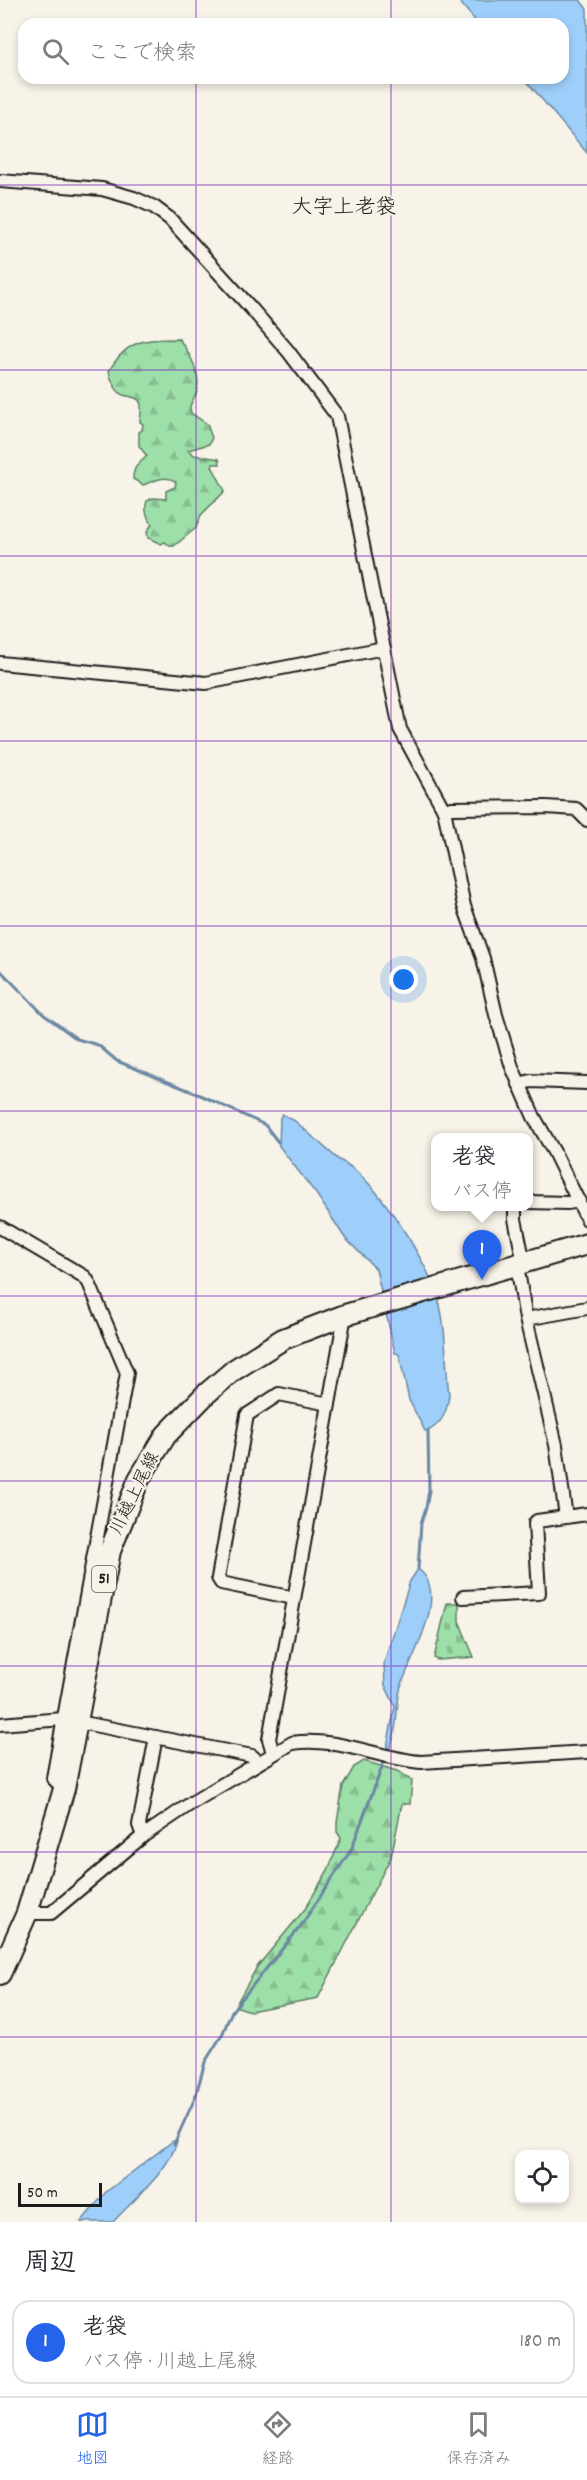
<!DOCTYPE html>
<html lang="ja">
<meta charset="utf-8">
<style>
body{margin:0;font-family:Dekko,"Klee One",sans-serif;background:#f7f7f7;color:#2b2b33}
.controls{position:absolute;right:18px;bottom:18px;display:grid;overflow:hidden;border-radius:12px;box-shadow:0 3px 9px #0003}
.controls button{width:54px;height:54px;display:grid;place-items:center;padding:0;border:0;border-bottom:2px solid #e1e1e2;background:#fff;color:#2b2b33;font:30px sans-serif}
.scale{position:absolute;left:18px;bottom:15px;width:84px;box-sizing:border-box;padding-left:6px;border:3px solid #1c1c1c;border-top:0;font-size:16px;line-height:21px;white-space:nowrap;color:#1c1c1c;-webkit-text-stroke:4px #f7f3e8;paint-order:stroke}
.you{position:absolute;left:404px;top:980px;width:21px;height:21px;margin:-15px;border:4px solid #fff;border-radius:50%;background:#1a73e8;box-shadow:0 0 0 9px #1a73e833}
.badge{display:grid;place-items:center;width:39px;height:39px;border-radius:50%;background:#2563eb;color:#fff;font-size:20px;font-weight:700}
.pin{position:absolute;translate:-50% -50px;filter:drop-shadow(0 2px 3px #0008)}
.pin::after{content:'';position:absolute;top:32px;width:21px;height:18px;background:inherit;clip-path:polygon(0 0,100% 0,50% 100%)}
.popup{position:absolute;left:431px;top:1133px;width:102px;height:78px;box-sizing:border-box;display:grid;place-content:center;border-radius:12px;background:#fff;filter:drop-shadow(0 2px 4px #0005);font-size:20px;white-space:nowrap;color:#7c7c81}
.popup b{font-size:22px;color:#2b2b33}
.popup::after{content:'';position:absolute;left:50%;top:100%;margin-left:-12px;border:12px solid transparent;border-top-color:#fff}
.list{margin:0;padding:0;list-style:none}
h2{display:flex;justify-content:space-between;align-items:center;height:78px;margin:0;padding:0 24px;font-size:26px}
h2 small{font-size:20px;font-weight:400;color:#7c7c81}
.list li{display:grid;grid-template-columns:39px 1fr auto;gap:18px;align-items:center;box-sizing:border-box;height:84px;margin:0 12px 12px;padding:0 12px;border:2px solid #e1e1e2;border-radius:18px}
.list b{display:block;font-size:22px;white-space:nowrap}
.list p{margin:0;font-size:20px;white-space:nowrap;color:#7c7c81}
.list em{font-size:20px;font-style:normal;color:#7c7c81}
.icon{flex:none;width:33px;height:33px;fill:none;stroke:currentColor;stroke-width:2;stroke-linecap:round;stroke-linejoin:round}
.map{position:relative;flex:none;width:587px;height:2222px;overflow:hidden}
.search{position:absolute;background:#fff;box-shadow:0 3px 9px #0003;left:18px;right:18px;top:18px;height:66px;display:flex;align-items:center;gap:15px;box-sizing:border-box;padding:0 21px;border-radius:18px;color:#7c7c81;font-size:22px}
.sheet{height:174px;background:#fff}
nav{display:flex;justify-content:space-around;align-items:center;box-sizing:border-box;height:84px;border-top:2px solid #e1e1e2;background:#fff;font-size:16px;color:#7c7c81}
nav a{display:grid;justify-items:center;gap:3px}
nav .on{color:#2563eb}
.map>svg:first-child{display:block}
.forest{fill:url(#forest-firs);stroke:#5c7e62;stroke-width:1.5}
.cemetery{fill:url(#cemetery-stones);stroke:#5c7e62;stroke-width:1.5}
.water{fill:#9ecffb;stroke:#6a87a2;stroke-width:1.5}
.lines{fill:none;stroke-linecap:round;stroke-linejoin:round}
.stream{stroke:#6a87a2;stroke-width:3}
.street-casing{stroke:#1c1c1c;stroke-width:16}
.primary-casing{stroke:#1c1c1c;stroke-width:24}
.street{stroke:#f7f3e8;stroke-width:12}
.primary{stroke:#f7f3e8;stroke-width:20}
.grid{fill:none;stroke:#7b2cbf;stroke-width:1.5;stroke-opacity:0.55}
.labels{text-anchor:middle;dominant-baseline:central;stroke-width:4.5;stroke-linejoin:round;paint-order:stroke}
.shield{fill:#f7f3e8;stroke:#5e5c59;stroke-width:1.5}
.shield-label{font-size:16px;font-weight:bold;fill:#1c1c1c}
.street-label{font-size:18px;fill:#1c1c1c;stroke:#f7f3e8}
.quarter-label{font-size:21px;fill:#1c1c1c;stroke:#f7f3e8}
</style>
<div class="map">
<svg width="587" height="2222" viewBox="0 0 587 2222">
<defs>
<pattern id="forest-firs" width="22" height="20" patternUnits="userSpaceOnUse" patternTransform="scale(1.5)"><rect width="22" height="20" fill="#9ddfa9"/><path d="M5 1l3.5 6h-7zM16 11l3.5 6h-7z" fill="#87bf91"/></pattern>
<pattern id="cemetery-stones" width="16" height="16" patternUnits="userSpaceOnUse" patternTransform="scale(1.5)"><rect width="16" height="16" fill="#9ddfa9"/><path d="M2 7V4a2 2 0 0 1 4 0v3zM10 15v-3a2 2 0 0 1 4 0v3z" fill="#87bf91"/></pattern>
</defs>
<rect width="100%" height="100%" fill="#f7f3e8"/>
<filter id="ink" filterUnits="userSpaceOnUse"><feTurbulence type="fractalNoise" baseFrequency=".0167" numOctaves="2"/><feDisplacementMap in="SourceGraphic" scale="12" xChannelSelector="R" yChannelSelector="G"/><feConvolveMatrix kernelMatrix="1 2 1 2 8 2 1 2 1" color-interpolation-filters="sRGB"/></filter>
<g filter="url(#ink)">
<g class="forest">
<path d="M179 339C189 352 203 376 196 394 194 399 191 401 190 407L191 413 207 424 212 438 209 444 188 450 194 455 219 459 220 464H213L212 466 225 491 201 515 196 528 174 546H170L165 542 161 544 148 538 147 532 152 524C147 518 144 509 147 501L153 498 166 499V491L175 487 176 482C166 474 154 481 143 485L133 479C133 466 139 464 147 456L139 446V432L142 430 143 424 140 422C140 417 143 407 140 402 137 396 129 397 123 395 116 392 110 378 109 371 127 339 145 339 179 339Z"/>
<polygon points="364,1761 397,1771 412,1781 410,1804 402,1804 391,1857 318,1998 250,2011 235,2006 257,1967 305,1909 328,1870 341,1838 337,1832 337,1822 343,1786 354,1767"/>
</g>
<polygon class="cemetery" points="447,1603 459,1603 459,1621 474,1657 438,1660 434,1658"/>
<g class="water">
<polygon points="458,0 580,0 587,9 587,153 524,78 563,78 563,24 478,24"/>
<path d="M282 1114 295 1121 339 1160C374 1175 427 1261 438 1298 447 1328 445 1363 449 1395 447 1411 443 1423 428 1431H425L409 1400 399 1354 395 1353 376 1269 345 1238 317 1195 279 1146 280 1118Z"/>
<path d="M418 1569C451 1592 411 1657 401 1686 395 1706 399 1730 389 1749L387 1747 395 1706 385 1685 384 1663 410 1581Z"/>
<path d="M173 2141H177C170 2170 133 2200 113 2222H81L106 2192Z"/>
</g>
<g class="lines">
<g class="stream">
<polyline points="0,970 43,1014 77,1039 98,1045 117,1061 200,1095 265,1125 278,1142"/>
<polyline points="418,1569 421,1523 426,1508 429,1490 428,1431"/>
<polyline points="174,2144 195,2098 205,2062 222,2035 232,2011 300,1927 351,1850 385,1759"/>
</g>
<g class="street-casing">
<g id="street">
<polyline points="0,181 102,189 134,198 154,207 170,219 250,307 288,351 337,416 400,729 444,810 464,906 483,958 496,1015 512,1067 534,1117 554,1152 587,1219"/>
<polyline points="0,663 206,683 384,648"/>
<polyline points="444,810 452,808 546,807 576,809 587,820"/>
<polyline points="519,1084 531,1081 587,1083"/>
<polyline points="528,1202 568,1203 579,1201"/>
<polyline points="515,1206 515,1219 524,1263"/>
<polyline points="0,1227 85,1277 89,1283 127,1373 53,1778 64,1789"/>
<polyline points="517,1265 526,1319 556,1445 566,1517"/>
<polyline points="526,1319 587,1308"/>
<polyline points="463,1597 539,1593 535,1523 537,1521 587,1514"/>
<polyline points="294,1598 221,1583 218,1578 247,1415 279,1394 329,1404"/>
<polyline points="0,1724 63,1719 252,1756 259,1762"/>
<polyline points="273,1753 269,1739 345,1315"/>
<polyline points="143,1836 139,1825 156,1737"/>
<path d="M27 1913H51L143 1836 193 1802 292 1743C335 1736 377 1758 421 1762L587 1752"/>
</g>
</g>
<g class="primary-casing">
<polyline id="primary" points="0,1974 27,1913 64,1789 110,1551 139,1479 166,1435 206,1394 234,1370 283,1339 345,1315 587,1244"/>
</g>
<use href="#street" class="street"/>
<use href="#primary" class="primary"/>
</g>
</g>
<path class="grid" d="M196 0V24M391 0V24M196 78V2222M391 78V2222M0 185H587M0 370H587M0 556H587M0 741H587M0 926H587M0 1111H587M0 1296H587M0 1481H587M0 1666H587M0 1852H587M0 2037H587"/>
<g class="labels">
<rect class="shield" x="92" y="1566" width="24" height="26" rx="4.5"/>
<g class="shield-label">
<text x="104" y="1579">51</text>
</g>
<g class="street-label">
<text transform="translate(136 1494) rotate(-64)">川越上尾線</text>
</g>
<g class="quarter-label">
<text x="344" y="209">大字上老袋</text>
</g>
</g>
</svg>
<div class="controls">
<button><svg class="icon" aria-label="locate" viewBox="0 0 24 24"><circle cx="12" cy="12" r="6"/><path d="M12 2v4M12 18v4M2 12h4M18 12h4"/></svg></button>
</div>
<div class="scale">50 m</div>
<div class="you"></div>
<div class="pin badge" style="left:482px;top:1280px">1</div>
<div class="popup"><b>老袋</b>バス停</div>
<div class="search"><svg class="icon" aria-label="search" viewBox="0 0 24 24"><circle cx="10" cy="10" r="6"/><path d="M15 15l6 6"/></svg>ここで検索</div>
</div>
<section class="sheet">
<h2>周辺<small></small></h2>
<ul class="list">
<li><span class="badge">1</span><div><b>老袋</b><p>バス停 · 川越上尾線</p></div><em>180 m</em></li>
</ul>
</section>
<nav>
<a class="on"><svg class="icon" aria-label="map" viewBox="0 0 24 24"><path d="M3 6l6-2 6 2 6-2v14l-6 2-6-2-6 2zM9 4v14M15 6v14"/></svg>地図</a>
<a><svg class="icon" aria-label="directions" viewBox="0 0 24 24"><path d="M12 3l9 9-9 9-9-9zM9 14v-3h6M13 9l2 2-2 2"/></svg>経路</a>
<a><svg class="icon" aria-label="saved" viewBox="0 0 24 24"><path d="M7 4h10v16l-5-4-5 4z"/></svg>保存済み</a>
</nav>
